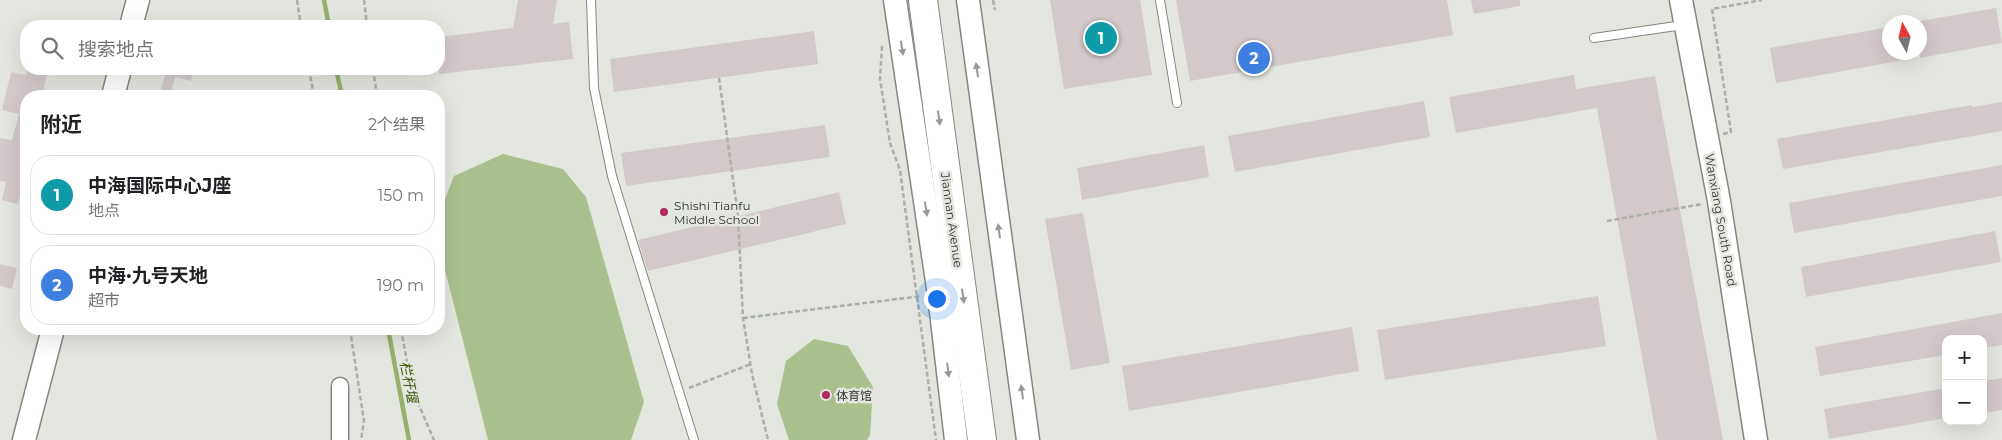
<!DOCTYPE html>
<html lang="zh">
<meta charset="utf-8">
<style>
body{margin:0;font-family:Montserrat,"Noto Sans SC",sans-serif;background:#f6f6f6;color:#202124}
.controls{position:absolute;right:15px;bottom:15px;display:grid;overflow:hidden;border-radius:10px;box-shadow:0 5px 20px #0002}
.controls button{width:45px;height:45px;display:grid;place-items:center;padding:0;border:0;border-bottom:1px solid #e0e0e0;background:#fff;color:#202124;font:25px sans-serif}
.compass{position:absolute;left:1882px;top:15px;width:45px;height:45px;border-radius:50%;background:#fff;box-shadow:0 5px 20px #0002;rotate:352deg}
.you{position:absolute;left:936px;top:298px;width:18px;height:18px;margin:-12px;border:4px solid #fff;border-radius:50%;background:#1a73e8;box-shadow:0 0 0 8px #1a73e833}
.badge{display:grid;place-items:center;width:32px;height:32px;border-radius:50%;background:#b5285f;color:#fff;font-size:16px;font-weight:700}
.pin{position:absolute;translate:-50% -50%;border:2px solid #fff;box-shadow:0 1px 5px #0006}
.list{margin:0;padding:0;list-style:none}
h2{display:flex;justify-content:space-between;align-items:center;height:65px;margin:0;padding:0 20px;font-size:21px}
h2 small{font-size:16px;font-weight:400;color:#757577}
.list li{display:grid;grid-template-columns:32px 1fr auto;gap:15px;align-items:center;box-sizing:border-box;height:80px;margin:0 10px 10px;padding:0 10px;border:1px solid #e0e0e0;border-radius:20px}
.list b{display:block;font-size:19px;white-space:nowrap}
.list p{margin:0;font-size:16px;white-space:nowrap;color:#757577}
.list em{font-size:16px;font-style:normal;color:#757577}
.icon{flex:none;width:28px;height:28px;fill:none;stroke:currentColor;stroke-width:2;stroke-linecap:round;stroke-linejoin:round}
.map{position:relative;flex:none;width:2002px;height:440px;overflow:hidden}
.search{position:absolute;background:#fff;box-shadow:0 5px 20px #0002;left:20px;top:20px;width:425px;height:55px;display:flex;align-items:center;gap:12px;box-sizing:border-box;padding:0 18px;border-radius:20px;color:#757577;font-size:19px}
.panel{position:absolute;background:#fff;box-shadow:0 5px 20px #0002;left:20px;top:90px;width:425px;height:245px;border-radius:20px}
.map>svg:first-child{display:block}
.green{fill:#abc18d}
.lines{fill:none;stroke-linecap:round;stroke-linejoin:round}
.stream{stroke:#95b16b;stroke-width:4.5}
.building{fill:#d3c9cb}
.lane-casing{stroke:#858881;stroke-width:10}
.street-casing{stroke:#858881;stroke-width:19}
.secondary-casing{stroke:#858881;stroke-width:25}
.highway-casing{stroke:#858881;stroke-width:30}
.path{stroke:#adb0aa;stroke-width:2.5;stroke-dasharray:5 2.5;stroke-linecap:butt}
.lane{stroke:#fff;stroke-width:8}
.street{stroke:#fff;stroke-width:16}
.secondary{stroke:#fff;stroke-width:22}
.highway{stroke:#fff;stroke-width:28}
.oneway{fill:#989998}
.poi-dot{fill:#b5285f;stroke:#e3e7df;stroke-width:2}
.labels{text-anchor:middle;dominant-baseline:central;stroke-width:5;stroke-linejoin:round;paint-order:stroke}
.poi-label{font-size:12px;fill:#313330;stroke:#e3e7df;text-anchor:start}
.street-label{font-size:12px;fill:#313330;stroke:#e3e7df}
.water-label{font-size:14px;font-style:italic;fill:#3f5709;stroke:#e3e7df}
</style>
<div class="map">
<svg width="2002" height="440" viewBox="0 0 2002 440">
<rect width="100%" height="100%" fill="#e3e7df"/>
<g class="green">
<polygon points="503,154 563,169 586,197 644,402 631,440 488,440 439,246 439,215 454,176"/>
<polygon points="814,339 848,346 873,387 870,435 867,440 789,440 777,404 786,361"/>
</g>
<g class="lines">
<g class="stream">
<polyline points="324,0 329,26"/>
<polyline points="336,69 342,96"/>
<polyline points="388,329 409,440"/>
</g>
</g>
<g class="building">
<polygon points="518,0 557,0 553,24 569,22 573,59 439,74 439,37 513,28"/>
<polygon points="1050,0 1140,0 1152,75 1064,89"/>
<polygon points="1176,0 1447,0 1453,35 1190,81"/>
<polygon points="1471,0 1520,0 1520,6 1474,14"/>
<polygon points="1996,8 2002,43 1920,58 1920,21"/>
<polygon points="1890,27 1890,52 1914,52 1915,58 1776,83 1770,48"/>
<polygon points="814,31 818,64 614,92 610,59"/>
<polygon points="28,69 48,69 42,96 26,96 26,177 24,176 18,204 2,200 6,182 0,181 0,138 12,140 19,114 2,110 11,72 26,75"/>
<polygon points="158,69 194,69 191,81 175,77 170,96 159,96 165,75 158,73"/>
<polygon points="1574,75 1576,89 1655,76 1723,440 1657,440 1597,108 1456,133 1449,97"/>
<polygon points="1424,101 1430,137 1235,172 1228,136"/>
<polygon points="2002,102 2002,131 1783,169 1777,139 1972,105 1972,107"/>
<polygon points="825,125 830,157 626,186 621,153"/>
<polygon points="1204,145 1209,177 1082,200 1077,168"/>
<polygon points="2002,165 2002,196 1794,233 1789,203"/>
<polygon points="839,192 846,224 648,271 638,240"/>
<polygon points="1083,213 1110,363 1071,370 1045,219"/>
<polygon points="1995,231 2001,262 1806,297 1801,267"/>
<polygon points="0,264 17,268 12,289 0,286"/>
<polygon points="1598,296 1606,346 1385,380 1377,330"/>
<polygon points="2002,313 2002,345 1983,348 1983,339 1946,339 1946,355 1820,376 1815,347"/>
<polygon points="1352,327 1359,371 1129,411 1122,366"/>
<polygon points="2002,378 2002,410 1983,413 1983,381"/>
<polygon points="1946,388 1946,418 1829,439 1824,409"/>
</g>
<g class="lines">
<g class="lane-casing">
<g id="lane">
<polyline points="591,0 594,88 612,176 694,440"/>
<polyline points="1160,0 1177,103"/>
<polyline points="1594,38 1683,25"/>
</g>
</g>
<g class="street-casing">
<polyline id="street" points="340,386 340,440"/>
</g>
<g class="secondary-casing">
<g id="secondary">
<polyline points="895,0 939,295 956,440"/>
<polyline points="968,0 1028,440"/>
<polyline points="1681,0 1719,201 1756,440"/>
<polyline points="131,26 138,0"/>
<polyline points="113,96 120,69"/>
<polyline points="24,440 53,329"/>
</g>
</g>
<g class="highway-casing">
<polyline id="highway" points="923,0 982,440"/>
</g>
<g class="path">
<polyline points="297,0 301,26"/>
<polyline points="364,0 367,26"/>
<polyline points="993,0 995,10"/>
<polyline points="882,46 880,79 890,143 900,170 936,440"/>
<polyline points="309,69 314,96"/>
<polyline points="373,69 377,96"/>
<polyline points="719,78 738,216 743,318 752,374 768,440"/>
<polyline points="1723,134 1731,132 1712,9 1762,0"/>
<polyline points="1607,221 1702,204"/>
<polyline points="743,318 922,296"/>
<polyline points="350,329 364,421 361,440"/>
<polyline points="401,329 412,389 434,440"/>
<polyline points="689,388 751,364"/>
</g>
<use href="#lane" class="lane"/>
<use href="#street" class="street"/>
<use href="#secondary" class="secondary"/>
<use href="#highway" class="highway"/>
</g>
<defs><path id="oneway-solid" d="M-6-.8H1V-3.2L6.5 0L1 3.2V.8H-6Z" transform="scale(1.25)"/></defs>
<g class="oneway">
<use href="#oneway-solid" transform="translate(902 48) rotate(81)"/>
<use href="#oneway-solid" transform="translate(977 70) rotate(-98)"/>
<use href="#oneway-solid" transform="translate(939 118) rotate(82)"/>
<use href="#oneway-solid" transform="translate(926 209) rotate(81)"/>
<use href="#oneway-solid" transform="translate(999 231) rotate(-98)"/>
<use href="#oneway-solid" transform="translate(963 296) rotate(82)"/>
<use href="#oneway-solid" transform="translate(948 370) rotate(83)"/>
<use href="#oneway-solid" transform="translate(1022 392) rotate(-98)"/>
</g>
<g class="poi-dot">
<circle cx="664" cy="212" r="5"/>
<circle cx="826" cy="395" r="5"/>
</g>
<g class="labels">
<g class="poi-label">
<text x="674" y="205">Shishi Tianfu<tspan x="674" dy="14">Middle School</tspan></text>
<text x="836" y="395">体育馆</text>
</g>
<g class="street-label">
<text transform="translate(952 220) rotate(82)">Jiannan Avenue</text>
<text transform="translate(1721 220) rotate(80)">Wanxiang South Road</text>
</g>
<g class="water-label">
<text transform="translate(409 382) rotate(79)">栏杆堰</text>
</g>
</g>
</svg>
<div class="controls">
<button>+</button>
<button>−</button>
</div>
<svg class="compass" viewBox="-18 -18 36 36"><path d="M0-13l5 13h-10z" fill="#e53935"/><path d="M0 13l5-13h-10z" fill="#757577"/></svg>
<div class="you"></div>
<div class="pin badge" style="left:1101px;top:38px;background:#0f9aa8">1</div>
<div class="pin badge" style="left:1254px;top:58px;background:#3f7fe0">2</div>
<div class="search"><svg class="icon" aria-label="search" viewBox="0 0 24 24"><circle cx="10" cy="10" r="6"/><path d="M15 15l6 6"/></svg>搜索地点</div>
<section class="panel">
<h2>附近<small>2个结果</small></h2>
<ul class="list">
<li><span class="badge" style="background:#0f9aa8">1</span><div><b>中海国际中心J座</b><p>地点</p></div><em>150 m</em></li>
<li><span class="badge" style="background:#3f7fe0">2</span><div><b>中海·九号天地</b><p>超市</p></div><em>190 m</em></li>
</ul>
</section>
</div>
